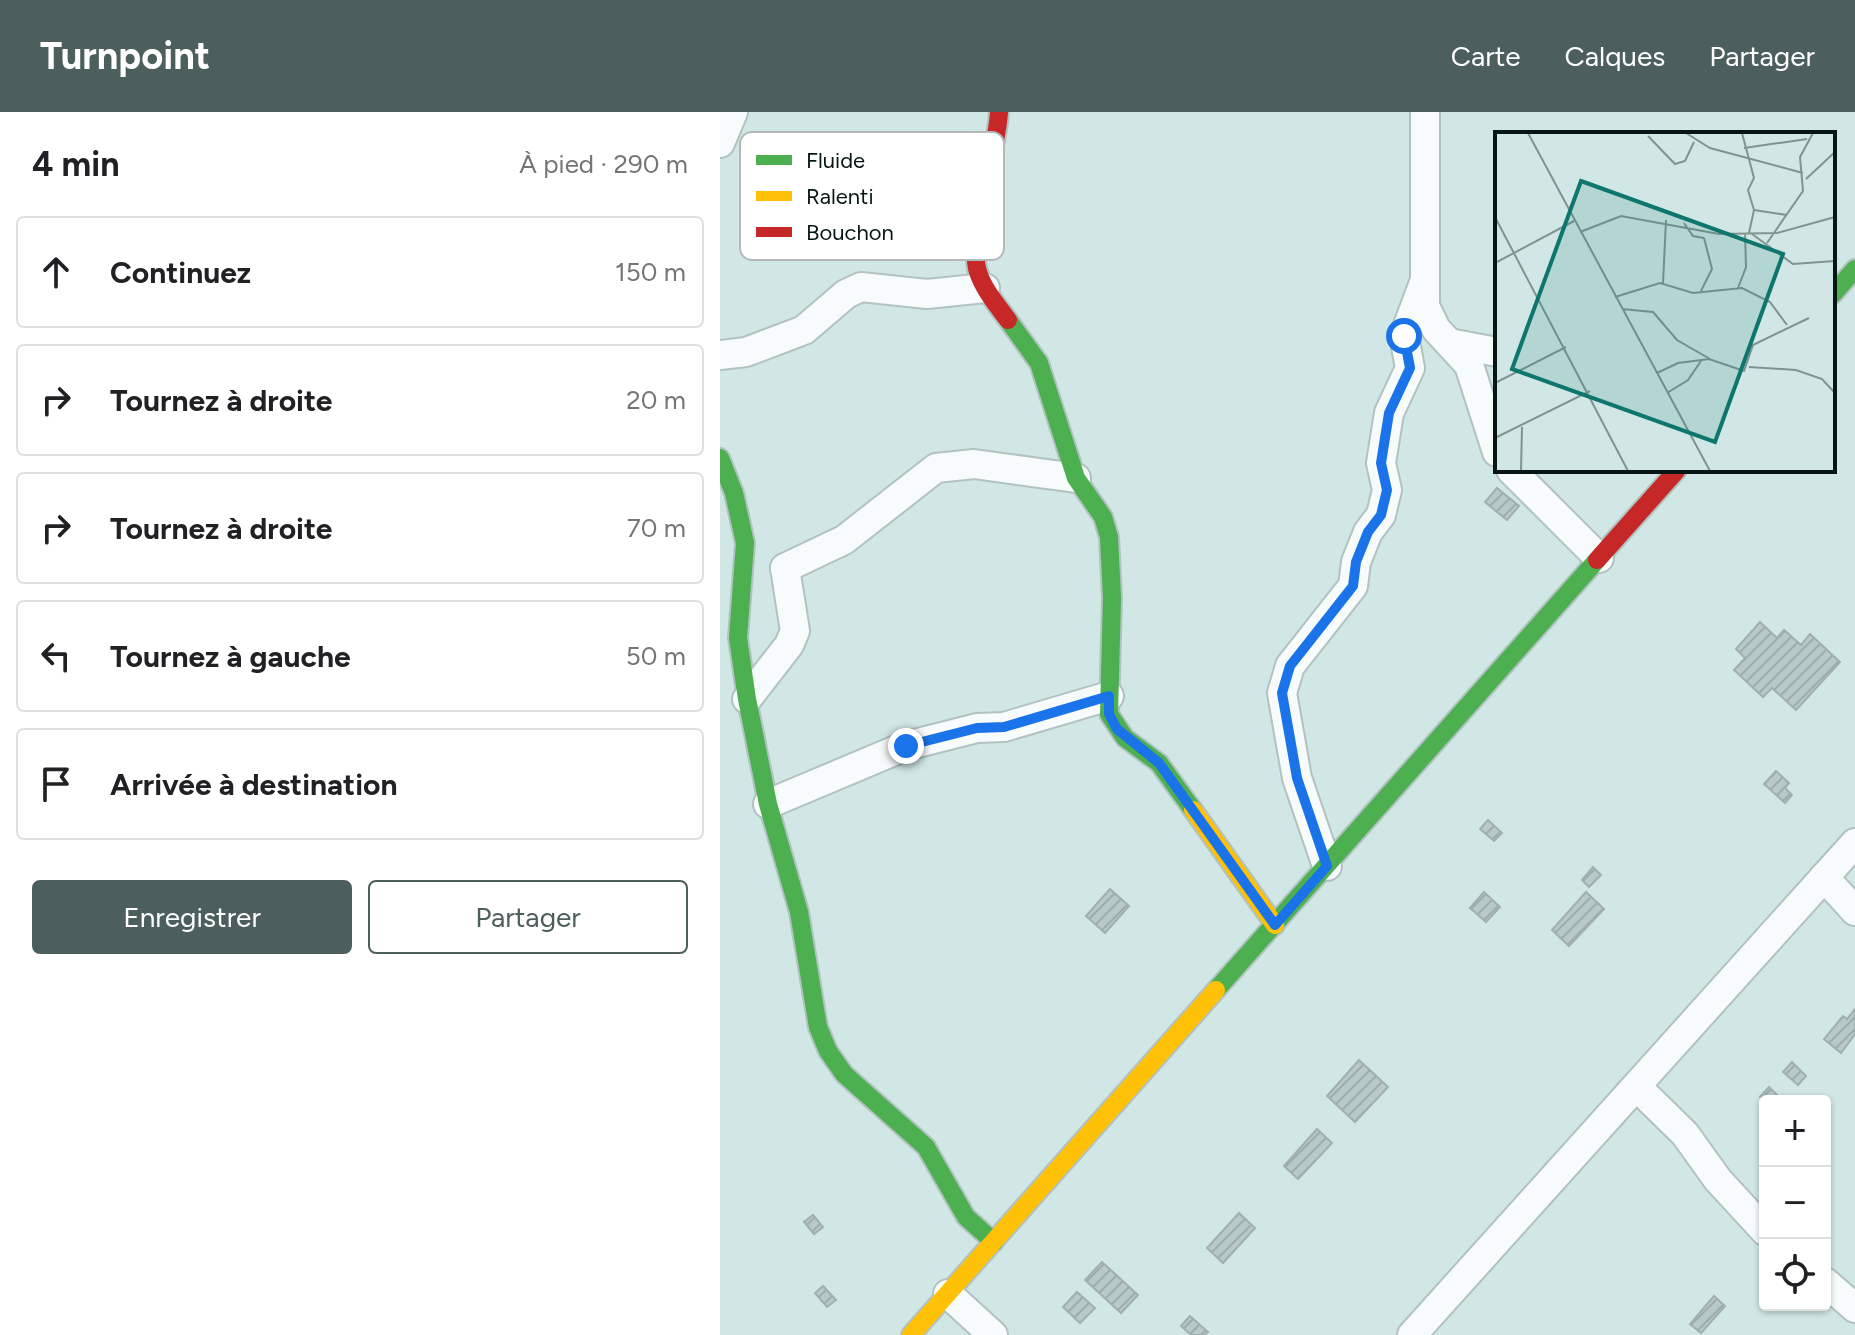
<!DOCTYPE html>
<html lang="fr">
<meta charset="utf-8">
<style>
body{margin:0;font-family:Figtree,sans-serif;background:#f2f2f2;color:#202124}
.controls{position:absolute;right:24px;bottom:24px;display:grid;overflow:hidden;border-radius:8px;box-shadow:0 2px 6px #0004}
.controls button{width:72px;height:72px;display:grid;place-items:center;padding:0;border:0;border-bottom:2px solid #e0e0e0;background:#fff;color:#202124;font:40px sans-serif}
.stop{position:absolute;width:24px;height:24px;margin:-18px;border:6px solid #1a73e8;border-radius:50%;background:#fff}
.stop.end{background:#1a73e8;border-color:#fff;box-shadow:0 2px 8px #0008}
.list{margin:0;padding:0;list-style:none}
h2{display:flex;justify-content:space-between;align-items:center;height:104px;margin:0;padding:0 32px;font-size:34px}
h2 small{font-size:26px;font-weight:400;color:#757577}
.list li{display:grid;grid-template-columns:52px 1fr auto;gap:24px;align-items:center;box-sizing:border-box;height:112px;margin:0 16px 16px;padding:0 16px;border:2px solid #e0e0e0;border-radius:8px}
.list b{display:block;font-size:30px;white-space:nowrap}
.list em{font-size:26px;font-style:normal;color:#757577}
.actions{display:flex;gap:16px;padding:24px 32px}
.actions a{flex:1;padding:18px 0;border:2px solid #4d5f5d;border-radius:8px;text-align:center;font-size:28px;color:#4d5f5d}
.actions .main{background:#4d5f5d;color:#fff}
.icon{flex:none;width:44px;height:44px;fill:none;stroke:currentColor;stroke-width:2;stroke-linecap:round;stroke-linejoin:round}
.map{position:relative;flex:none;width:1135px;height:1223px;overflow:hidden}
header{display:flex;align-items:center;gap:48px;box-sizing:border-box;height:112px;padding:0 40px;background:#4d5f5d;color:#fff}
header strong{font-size:38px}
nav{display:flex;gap:44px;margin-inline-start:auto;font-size:28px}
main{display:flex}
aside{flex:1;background:#fff}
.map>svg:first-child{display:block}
.building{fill:url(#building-hatch);stroke:#9fb0af;stroke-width:2}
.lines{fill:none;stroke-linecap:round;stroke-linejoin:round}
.street-casing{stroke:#b1c2c0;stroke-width:32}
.fast-casing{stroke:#b1c2c0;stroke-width:22}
.slow-casing{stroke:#b1c2c0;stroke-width:22}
.jam-casing{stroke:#b1c2c0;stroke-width:22}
.street{stroke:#f8fbfb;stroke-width:28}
.fast{stroke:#4caf50;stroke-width:18}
.slow{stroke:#ffc107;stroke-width:18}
.jam{stroke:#c62828;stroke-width:18}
.route{stroke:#1a73e8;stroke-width:10}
.inset-road{fill:none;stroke:#809391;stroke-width:2}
.view{fill:#0f766e;fill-opacity:0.15;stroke:#0f766e;stroke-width:4}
.inset-edge{fill:none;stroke:#061614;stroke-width:4}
.key{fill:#fff;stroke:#b4b9b8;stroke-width:2}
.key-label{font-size:22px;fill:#061614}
</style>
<header>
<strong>Turnpoint</strong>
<nav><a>Carte</a><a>Calques</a><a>Partager</a></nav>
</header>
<main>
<aside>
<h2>4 min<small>À pied · 290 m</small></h2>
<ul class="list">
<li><svg class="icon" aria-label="ahead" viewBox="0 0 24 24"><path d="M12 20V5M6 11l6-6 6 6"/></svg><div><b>Continuez</b></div><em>150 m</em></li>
<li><svg class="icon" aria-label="right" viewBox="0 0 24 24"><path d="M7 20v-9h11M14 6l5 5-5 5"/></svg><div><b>Tournez à droite</b></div><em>20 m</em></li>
<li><svg class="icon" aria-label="right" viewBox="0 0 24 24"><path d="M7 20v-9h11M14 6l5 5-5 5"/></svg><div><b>Tournez à droite</b></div><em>70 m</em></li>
<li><svg class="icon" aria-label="left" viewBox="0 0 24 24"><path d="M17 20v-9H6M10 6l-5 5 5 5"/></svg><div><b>Tournez à gauche</b></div><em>50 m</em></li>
<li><svg class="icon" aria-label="arrive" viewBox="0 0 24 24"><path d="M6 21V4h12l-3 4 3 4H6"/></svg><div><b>Arrivée à destination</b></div></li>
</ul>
<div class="actions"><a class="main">Enregistrer</a><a>Partager</a></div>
</aside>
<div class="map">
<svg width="1135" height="1223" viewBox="0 0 1135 1223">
<defs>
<pattern id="building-hatch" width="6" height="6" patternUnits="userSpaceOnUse" patternTransform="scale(2)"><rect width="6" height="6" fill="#b8cac8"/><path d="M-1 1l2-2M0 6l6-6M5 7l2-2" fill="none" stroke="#9dadab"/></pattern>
</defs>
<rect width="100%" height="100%" fill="#d1e7e5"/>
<g class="building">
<polygon points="777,376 799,394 787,408 765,390"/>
<polygon points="1040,510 1057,526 1064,518 1081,533 1090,522 1120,550 1076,598 1052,576 1043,585 1014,558 1025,546 1016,537"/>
<polygon points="1056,659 1069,671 1065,676 1072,683 1065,691 1044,672"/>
<polygon points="768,708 782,721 774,729 760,717"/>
<polygon points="873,755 881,763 869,775 862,768"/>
<polygon points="390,777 409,794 385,821 366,804"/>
<polygon points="764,780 780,795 766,810 750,796"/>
<polygon points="866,780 884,797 849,834 832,818"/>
<polygon points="1135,897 1135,922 1121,941 1104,927 1123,904 1127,907"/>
<polygon points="639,948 668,975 635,1010 607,984"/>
<polygon points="1072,950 1086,964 1078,973 1063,960"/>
<polygon points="1049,975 1063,989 1045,989 1040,985"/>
<polygon points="597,1017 612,1031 578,1067 564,1054"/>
<polygon points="519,1101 535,1116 503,1151 487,1136"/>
<polygon points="93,1103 103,1115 94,1122 84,1110"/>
<polygon points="382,1150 418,1183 401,1201 365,1168"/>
<polygon points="103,1174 116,1188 107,1195 95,1181"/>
<polygon points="357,1180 375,1196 360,1211 343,1195"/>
<polygon points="994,1184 1005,1194 981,1221 970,1212"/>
<polygon points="470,1204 488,1220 485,1223 471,1223 461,1214"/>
</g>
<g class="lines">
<g class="street-casing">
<g id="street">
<polyline points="705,0 705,194 716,217 749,253 777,340"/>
<polyline points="0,31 13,0"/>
<polyline points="729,231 777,240"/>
<polyline points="0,243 26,240 84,218 126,182 141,175 207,182 265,176"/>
<polyline points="791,358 879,446"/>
<polyline points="65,456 124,428 216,356 254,352 356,366"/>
<polyline points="27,587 69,533 75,519 65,456"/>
<polyline points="48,692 186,634 257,616 284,615 389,584"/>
<polyline points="607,754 577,666 562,581 570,554 633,474 636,450 648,420 661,403 667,378 661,351 669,301 690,256 684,224 705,168"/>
<polyline points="1104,765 1135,799"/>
<polyline points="918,976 965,1022 998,1068 1045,1119"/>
<polyline points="1105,1170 1135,1196"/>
<polyline points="228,1182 273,1223"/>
<polyline points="692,1223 1135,731"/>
</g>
</g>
<g class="fast-casing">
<g id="fast">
<polyline points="1113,182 1135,157"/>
<polyline points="288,208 319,251 356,366 383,405 389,425 392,486 389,602 405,626 439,651 473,698"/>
<polyline points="0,346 14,381 25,431 18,526 27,587 48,692 79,800 98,915 108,939 124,962 206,1035 246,1105 274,1130"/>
<polyline points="496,878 877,448"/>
</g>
</g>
<g class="slow-casing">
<g id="slow">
<polyline points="473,698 555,813"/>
<polyline points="191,1223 496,878"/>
</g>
</g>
<g class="jam-casing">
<g id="jam">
<path d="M279 0C277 42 247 126 258 160 264 178 277 193 288 208"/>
<polyline points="877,448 957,358"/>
</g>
</g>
<use href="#street" class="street"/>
<use href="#fast" class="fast"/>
<use href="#slow" class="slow"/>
<use href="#jam" class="jam"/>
</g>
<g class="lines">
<polyline class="route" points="186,634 257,616 284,615 389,584 389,602 397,617 439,651 555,813 607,754 577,666 562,581 570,554 633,474 636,450 648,420 661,403 667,378 661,351 669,301 690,256 684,224"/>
</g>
<g transform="translate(775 20)">
<rect width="340" height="340" fill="#d1e7e5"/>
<path class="inset-road" d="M33 1 215 339M191 1 215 16 308 41M247 1 259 46 253 58 259 78 254 101M153 4 180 32 190 29 199 10M249 16 312 7M311 47 340 20M259 78 292 83M0 85 133 339M189 91 198 104 209 106M85 100 126 84 224 102 282 101 340 85M257 102 298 132 340 129M272 111 308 59 305 25 318 1M0 131 79 89M168 152 171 88M243 156 251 135 250 101M206 159 217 137 209 106M120 165 165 151 198 161 247 156 275 170 292 193M127 177 158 180 182 208 215 227M254 235 301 238 327 247 340 261M162 241 183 231 214 227 249 239 258 213 314 186M0 251 71 215M172 261 193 248 206 229M0 306 95 259M26 339 27 295"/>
<path class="view" d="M86 49 288 122 220 310 17 237Z"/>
<rect width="340" height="340" class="inset-edge"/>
</g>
<rect x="20" y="20" width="264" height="128" rx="12" class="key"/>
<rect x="36" y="43" width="36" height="10" fill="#4caf50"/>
<rect x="36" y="79" width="36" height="10" fill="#ffc107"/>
<rect x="36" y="115" width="36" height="10" fill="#c62828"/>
<g class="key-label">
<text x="86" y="56">Fluide</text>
<text x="86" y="92">Ralenti</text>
<text x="86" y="128">Bouchon</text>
</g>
</svg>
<div class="controls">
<button>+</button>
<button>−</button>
<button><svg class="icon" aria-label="locate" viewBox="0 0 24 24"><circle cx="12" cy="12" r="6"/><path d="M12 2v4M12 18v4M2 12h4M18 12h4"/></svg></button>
</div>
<div class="stop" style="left:684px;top:224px"></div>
<div class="stop end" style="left:186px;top:634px"></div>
</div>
</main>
